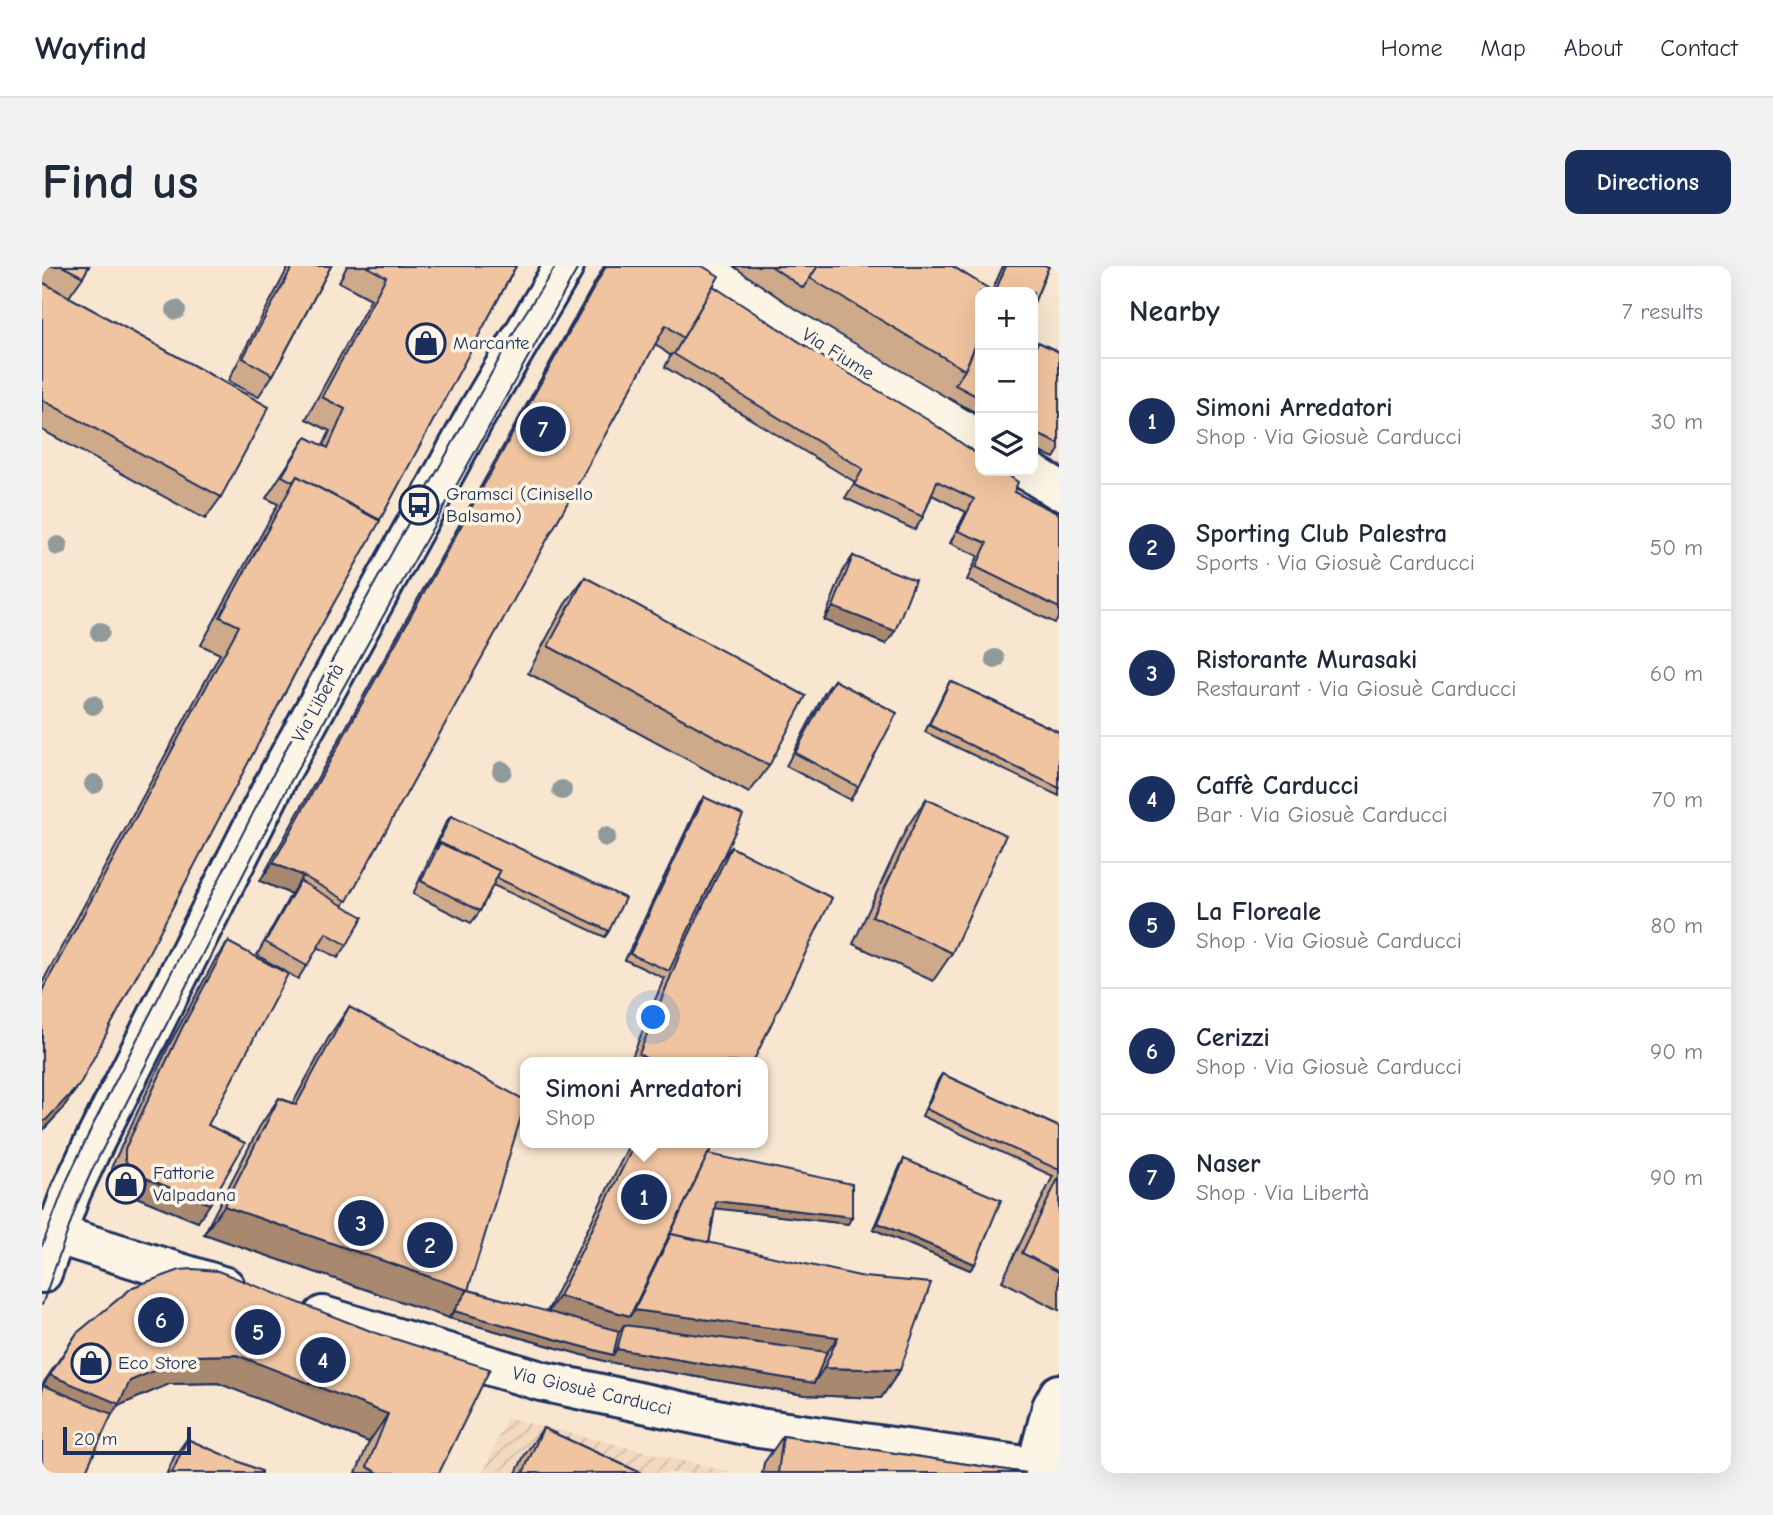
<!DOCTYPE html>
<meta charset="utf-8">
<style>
body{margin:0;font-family:"Comic Neue",sans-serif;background:#f2f2f3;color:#1f2937}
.controls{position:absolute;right:21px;top:21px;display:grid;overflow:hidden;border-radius:14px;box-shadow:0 7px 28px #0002}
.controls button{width:63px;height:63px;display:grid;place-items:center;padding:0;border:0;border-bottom:2px solid #e0e1e3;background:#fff;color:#1f2937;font:35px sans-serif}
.scale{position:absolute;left:21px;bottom:18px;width:128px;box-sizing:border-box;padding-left:7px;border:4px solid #1b2f5e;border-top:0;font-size:19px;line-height:24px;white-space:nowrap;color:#1b2f5e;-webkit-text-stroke:5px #fcf5e5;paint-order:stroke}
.you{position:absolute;left:612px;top:752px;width:24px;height:24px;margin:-18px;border:5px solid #fff;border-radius:50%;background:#1a73e8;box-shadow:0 0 0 10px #1a73e833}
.badge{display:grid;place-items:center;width:46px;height:46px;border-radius:50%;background:#1b2f5e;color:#fff;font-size:23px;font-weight:700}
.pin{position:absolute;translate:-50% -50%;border:4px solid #fff;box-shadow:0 2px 7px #0006}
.popup{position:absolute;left:478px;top:791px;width:248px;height:91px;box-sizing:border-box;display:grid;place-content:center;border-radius:14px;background:#fff;filter:drop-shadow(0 2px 5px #0005);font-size:23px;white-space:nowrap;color:#747a83}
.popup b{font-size:26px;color:#1f2937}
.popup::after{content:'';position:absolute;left:50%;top:100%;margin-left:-14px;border:14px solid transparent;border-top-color:#fff}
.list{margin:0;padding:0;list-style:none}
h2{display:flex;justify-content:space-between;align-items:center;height:91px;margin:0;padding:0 28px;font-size:30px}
h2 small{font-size:23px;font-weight:400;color:#747a83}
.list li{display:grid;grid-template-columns:46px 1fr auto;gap:21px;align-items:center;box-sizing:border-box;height:126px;padding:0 28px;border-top:2px solid #e0e1e3}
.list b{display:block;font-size:26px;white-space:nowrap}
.list p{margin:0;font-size:23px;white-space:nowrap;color:#747a83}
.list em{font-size:23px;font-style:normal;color:#747a83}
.icon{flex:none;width:38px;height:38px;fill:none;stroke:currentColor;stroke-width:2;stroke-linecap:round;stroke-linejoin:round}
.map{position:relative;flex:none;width:1017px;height:1207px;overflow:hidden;border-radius:14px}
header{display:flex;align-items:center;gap:42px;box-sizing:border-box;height:98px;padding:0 35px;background:#fff;border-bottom:2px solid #e0e1e3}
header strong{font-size:33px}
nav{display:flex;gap:38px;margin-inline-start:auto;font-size:24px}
.intro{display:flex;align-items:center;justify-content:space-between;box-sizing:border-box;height:168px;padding:0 42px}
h1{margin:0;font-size:49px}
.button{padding:18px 32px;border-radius:14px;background:#1b2f5e;color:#fff;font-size:24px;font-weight:700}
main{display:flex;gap:42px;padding:0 42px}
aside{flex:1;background:#fff;border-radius:14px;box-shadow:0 7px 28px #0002}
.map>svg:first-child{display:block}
.industrial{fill:url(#industrial-furrows)}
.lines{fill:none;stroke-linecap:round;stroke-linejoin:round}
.street-casing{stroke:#1b2f5e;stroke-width:44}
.street{stroke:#fcf5e5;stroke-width:38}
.tram{stroke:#1b2f5e;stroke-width:2}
.tree{fill:#919a9b}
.wall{fill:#cea98a;stroke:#1b2f5e;stroke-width:2}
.shaded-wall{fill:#a88970;stroke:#1b2f5e;stroke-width:2}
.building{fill:#f0c4a0;stroke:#1b2f5e;stroke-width:2}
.labels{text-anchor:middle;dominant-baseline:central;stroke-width:7;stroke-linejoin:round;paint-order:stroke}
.poi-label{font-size:19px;fill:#1b2f5e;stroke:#fcf5e5;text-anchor:start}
.street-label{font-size:19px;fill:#1b2f5e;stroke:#fcf5e5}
</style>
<header>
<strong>Wayfind</strong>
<nav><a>Home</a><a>Map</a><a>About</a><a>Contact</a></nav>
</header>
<div class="intro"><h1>Find us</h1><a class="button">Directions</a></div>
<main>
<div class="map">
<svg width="1017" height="1207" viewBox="0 0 1017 1207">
<defs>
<pattern id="industrial-furrows" width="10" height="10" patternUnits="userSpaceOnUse" patternTransform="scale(1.75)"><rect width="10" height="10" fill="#f2d9c0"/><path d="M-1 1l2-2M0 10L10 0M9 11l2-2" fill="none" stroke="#cfbba7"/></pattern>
</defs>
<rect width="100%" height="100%" fill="#f8e6d0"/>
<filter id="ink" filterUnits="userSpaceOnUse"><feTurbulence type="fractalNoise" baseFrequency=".0143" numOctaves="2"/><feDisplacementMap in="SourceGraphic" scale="14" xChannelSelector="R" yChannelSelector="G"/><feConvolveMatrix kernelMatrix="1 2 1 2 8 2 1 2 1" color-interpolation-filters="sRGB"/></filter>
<g filter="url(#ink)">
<polygon class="industrial" points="465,1152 691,1207 441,1207"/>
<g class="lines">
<g class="street-casing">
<g id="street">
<polyline points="655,0 938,175"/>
<polyline points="986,205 1017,224"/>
<polyline points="0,964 183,1021"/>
<polyline points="0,1007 29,926 49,883 237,509 433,151 522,0"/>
<polyline points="281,1050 499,1115 717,1162 1017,1205"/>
<polyline points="994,1203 1010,1141 1017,1128"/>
</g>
</g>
<use href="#street" class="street"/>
<g class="tram">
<polyline points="0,980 25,914 51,859 282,409 480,52 514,0"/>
<polyline points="0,1039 35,938 51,902 249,515 537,0"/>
</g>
</g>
<g class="tree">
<circle cx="134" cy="44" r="10"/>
<circle cx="16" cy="280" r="10"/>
<circle cx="58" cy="366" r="10"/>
<circle cx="953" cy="393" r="10"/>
<circle cx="51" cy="439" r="10"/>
<circle cx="460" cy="505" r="10"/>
<circle cx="52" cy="518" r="10"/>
<circle cx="520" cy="524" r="10"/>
<circle cx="564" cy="571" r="10"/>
</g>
<g class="wall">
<polygon points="0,0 47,0 41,11 27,31 179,231 163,253 0,164"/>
<polygon points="247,0 289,0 231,109 216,131 186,115"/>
<polygon points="305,0 474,0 260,394 18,846 0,865 0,717 178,388 159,379 236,238 224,232 264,171 281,180 288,165 264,153 329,33 297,16"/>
<polygon points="562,0 660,0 671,20 972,226 1017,248 1017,352 1013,357 925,314 936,290 908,277 924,246 890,229 881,251 873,264 803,232 813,216 623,101 630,87 629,90 613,78 301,640 305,679 296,692 276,681 256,713 215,689 249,628 218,615"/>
<polygon points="691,0 910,0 950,25 961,0 1007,0 991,39 938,26 938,149 904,131 749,40"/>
<polygon points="996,76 1017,86 1017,184 1012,192 991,183 991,83"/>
<polygon points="811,290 844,378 782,354 802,303"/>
<polygon points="543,311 727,500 707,527 486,407 523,338"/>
<polygon points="792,414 816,521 808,534 744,500 783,426"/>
<polygon points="908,415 1017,466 1017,530 883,466 904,422"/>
<polygon points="662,531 678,596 689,581 711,796 588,796 622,712 583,694 657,537"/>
<polygon points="884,533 910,687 891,715 811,678 865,561"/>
<polygon points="409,550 567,665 563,671 451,619 438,645 429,657 371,628 404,556"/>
<polygon points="186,676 166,859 156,956 82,926 71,912 70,900 127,779 173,694"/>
<polygon points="307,741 427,1024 505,1046 588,877 672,877 666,888 806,958 673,942 667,977 858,1104 839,1132 763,1129 566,1096 407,1052 162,968 218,860 237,832 251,837 288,769"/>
<polygon points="900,808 1017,861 1017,1044 960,1015 1011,910 880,850 896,814"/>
<polygon points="862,893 933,998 928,1004 831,963 858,900"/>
<polygon points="331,1066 397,1207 314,1207 327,1176 176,1117 127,1118 76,1140 70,1148 0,1207 0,1119 35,1067"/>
<polygon points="501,1162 599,1207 474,1207 482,1190"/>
<polygon points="741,1170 984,1207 720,1207 722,1197"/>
<polygon points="145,1173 219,1207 125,1207 132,1191"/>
</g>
<g class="shaded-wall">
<polygon points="791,341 853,365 844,378 782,354"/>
<polygon points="231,597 261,610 249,628 218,615"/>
<polygon points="38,818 18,846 0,865 0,856"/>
<polygon points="94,908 168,938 156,956 82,926"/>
<polygon points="674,935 810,951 806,958 670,942"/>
<polygon points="182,940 426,1024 407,1052 162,968"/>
<polygon points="836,957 933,998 928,1004 831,963"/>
<polygon points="517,1030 588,1050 592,1044 796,1071 776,1099 582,1059 573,1072 502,1052"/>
<polygon points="412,1045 571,1089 575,1083 772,1117 782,1102 858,1104 839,1132 763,1129 566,1096 407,1052"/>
<polygon points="195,1089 346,1148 327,1176 176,1117 127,1118 76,1140 58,1166 1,1119 8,1109 88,1115 146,1090"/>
</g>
<g class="building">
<polygon points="20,0 47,0 41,11"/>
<polygon points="251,0 289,0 231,109 201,92"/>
<polygon points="324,0 474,0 338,254 255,210 251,216 240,210 264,171 286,182 303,143 280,131 344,11"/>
<polygon points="564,0 660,0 677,10 641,72 624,59 305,635 261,610 231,597"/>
<polygon points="729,0 776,0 761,22"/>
<polygon points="776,0 910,0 952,26 938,26 938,69 923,104 768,12"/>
<polygon points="964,0 1007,0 991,39 991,26 953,26"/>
<polygon points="0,16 227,141 179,231 0,134"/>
<polygon points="671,20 798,102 886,154 938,190 938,205 960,205 976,216 972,226 1017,248 1017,342 934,301 945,277 916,265 932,233 895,215 881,251 812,219 821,203 632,88"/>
<polygon points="938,69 938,132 913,119 923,104"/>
<polygon points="996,76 1017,86 1017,178 991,166 991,87"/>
<polygon points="255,210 338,255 260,394 38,818 4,854 0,856 0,725 197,360 178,351"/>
<polygon points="811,290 873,314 853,365 791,341"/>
<polygon points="543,311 764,430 727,500 506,380"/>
<polygon points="792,414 855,447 816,521 753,487"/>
<polygon points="908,415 1017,466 1017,522 887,459"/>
<polygon points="662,531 701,549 627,705 588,688"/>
<polygon points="884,533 964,569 910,687 830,650"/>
<polygon points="409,550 583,632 567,665 455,612 458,605 398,577 393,583"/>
<polygon points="398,577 458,605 438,645 379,615"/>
<polygon points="689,581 790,632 711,796 611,796 597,788 637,690"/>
<polygon points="258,615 321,651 305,679 284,667 265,700 223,676"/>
<polygon points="186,676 246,708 166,859 203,877 168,938 94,908 83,894 83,883 140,762"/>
<polygon points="307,741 483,834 483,838 426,1024 182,940 237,832 254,839"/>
<polygon points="900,808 1017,861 1017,904 884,843"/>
<polygon points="593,877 672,877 588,1050 517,1030"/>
<polygon points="666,888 810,918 810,951 674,935 667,977 629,968 625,975"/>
<polygon points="862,893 959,934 933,998 836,957"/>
<polygon points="1017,911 1017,1006 980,987"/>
<polygon points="629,968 822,1011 889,1017 858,1104 782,1102 796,1071 592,1044"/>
<polygon points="151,1003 176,1005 331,1066 448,1103 397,1207 337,1207 325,1201 346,1148 195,1089 146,1090 88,1115 77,1138 8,1109 35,1067 91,1021 138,1004"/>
<polygon points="426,1024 577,1065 571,1089 412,1045"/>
<polygon points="582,1059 785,1086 772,1117 575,1083"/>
<polygon points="1,1119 70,1148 43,1207 0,1207 0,1121"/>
<polygon points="501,1162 599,1207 481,1207"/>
<polygon points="741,1170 984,1207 736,1207"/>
<polygon points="145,1173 219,1205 219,1207 130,1207"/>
</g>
</g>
<defs>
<g id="shop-ring" transform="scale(2.0125)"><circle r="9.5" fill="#fcf5e5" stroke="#1b2f5e" stroke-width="1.5"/><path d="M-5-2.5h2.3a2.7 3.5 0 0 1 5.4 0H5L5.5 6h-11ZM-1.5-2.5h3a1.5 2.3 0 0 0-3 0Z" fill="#1b2f5e"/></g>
<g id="bus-ring" transform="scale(2.0125)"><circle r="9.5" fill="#fcf5e5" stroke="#1b2f5e" stroke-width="1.5"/><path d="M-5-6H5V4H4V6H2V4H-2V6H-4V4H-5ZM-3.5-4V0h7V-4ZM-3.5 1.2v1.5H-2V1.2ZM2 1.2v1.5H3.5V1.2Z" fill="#1b2f5e"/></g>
</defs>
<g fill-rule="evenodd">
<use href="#shop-ring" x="384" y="77"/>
<use href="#bus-ring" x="377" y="239"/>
<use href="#shop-ring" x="84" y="918"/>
<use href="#shop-ring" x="49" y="1097"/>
</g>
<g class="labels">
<g class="poi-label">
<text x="411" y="77">Marcante</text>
<text x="404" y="228">Gramsci (Cinisello<tspan x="404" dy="22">Balsamo)</tspan></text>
<text x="111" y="907">Fattorie<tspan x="111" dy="22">Valpadana</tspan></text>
<text x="76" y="1097">Eco Store</text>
</g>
<g class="street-label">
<text transform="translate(796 88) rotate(32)">Via Fiume</text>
<text transform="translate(276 437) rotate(-61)">Via Libertà</text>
<text transform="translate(550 1125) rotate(13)">Via Giosuè Carducci</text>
</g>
</g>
</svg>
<div class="controls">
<button>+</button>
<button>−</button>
<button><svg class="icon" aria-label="layers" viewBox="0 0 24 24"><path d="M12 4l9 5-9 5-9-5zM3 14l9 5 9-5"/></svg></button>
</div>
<div class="scale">20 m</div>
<div class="you"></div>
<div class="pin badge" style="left:602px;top:931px">1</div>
<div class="popup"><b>Simoni Arredatori</b>Shop</div>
<div class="pin badge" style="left:388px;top:979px">2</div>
<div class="pin badge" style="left:319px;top:957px">3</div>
<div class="pin badge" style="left:281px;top:1094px">4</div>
<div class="pin badge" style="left:216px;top:1066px">5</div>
<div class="pin badge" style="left:119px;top:1054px">6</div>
<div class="pin badge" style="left:501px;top:163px">7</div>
</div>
<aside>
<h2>Nearby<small>7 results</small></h2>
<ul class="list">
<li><span class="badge">1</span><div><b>Simoni Arredatori</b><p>Shop · Via Giosuè Carducci</p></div><em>30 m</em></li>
<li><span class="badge">2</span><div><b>Sporting Club Palestra</b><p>Sports · Via Giosuè Carducci</p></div><em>50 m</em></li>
<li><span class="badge">3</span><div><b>Ristorante Murasaki</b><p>Restaurant · Via Giosuè Carducci</p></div><em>60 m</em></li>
<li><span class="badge">4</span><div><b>Caffè Carducci</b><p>Bar · Via Giosuè Carducci</p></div><em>70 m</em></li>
<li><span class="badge">5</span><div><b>La Floreale</b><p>Shop · Via Giosuè Carducci</p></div><em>80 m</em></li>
<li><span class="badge">6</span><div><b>Cerizzi</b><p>Shop · Via Giosuè Carducci</p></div><em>90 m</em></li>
<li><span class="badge">7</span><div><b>Naser</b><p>Shop · Via Libertà</p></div><em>90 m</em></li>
</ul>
</aside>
</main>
